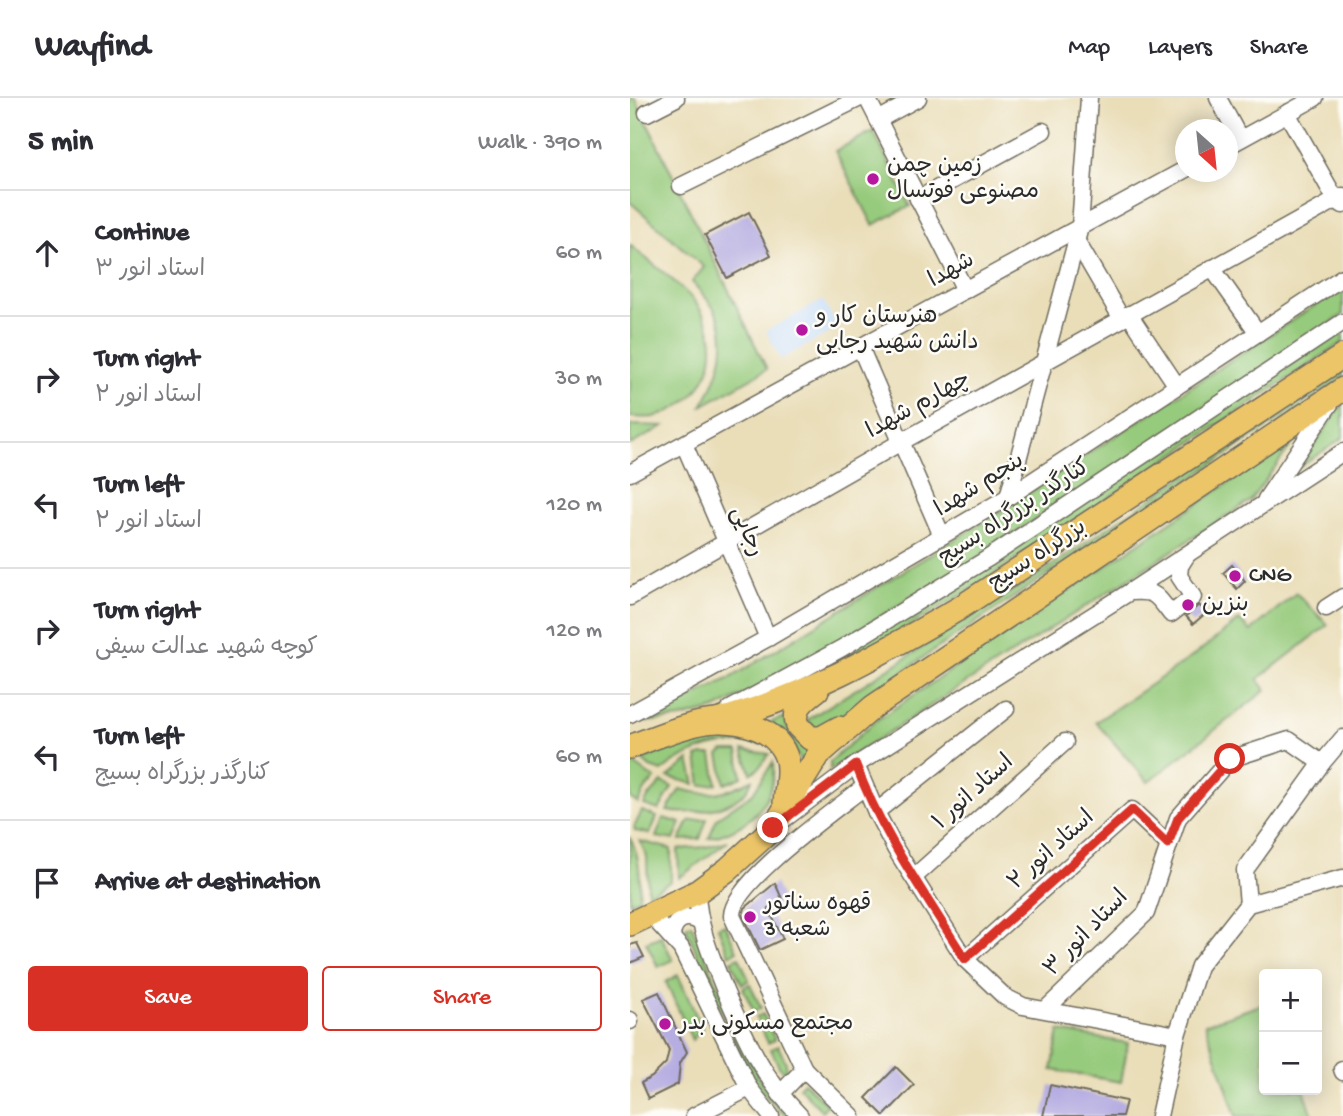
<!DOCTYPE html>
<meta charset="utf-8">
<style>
body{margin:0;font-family:"Gochi Hand","Playpen Sans Arabic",sans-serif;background:#f2f2f3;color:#2b2b33}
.controls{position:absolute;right:21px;bottom:21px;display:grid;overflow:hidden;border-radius:7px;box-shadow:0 4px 18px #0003}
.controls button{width:63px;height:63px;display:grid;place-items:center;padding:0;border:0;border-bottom:2px solid #e1e1e2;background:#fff;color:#2b2b33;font:35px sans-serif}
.compass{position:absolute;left:545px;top:21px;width:63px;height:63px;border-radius:50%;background:#fff;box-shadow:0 4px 18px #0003;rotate:153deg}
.stop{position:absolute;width:21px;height:21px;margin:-16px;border:5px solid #d93025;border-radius:50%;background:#fff}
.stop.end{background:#d93025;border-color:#fff;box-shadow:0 2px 7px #0008}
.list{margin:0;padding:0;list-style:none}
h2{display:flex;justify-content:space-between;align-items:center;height:91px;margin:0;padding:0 28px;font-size:30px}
h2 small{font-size:23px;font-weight:400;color:#7c7c81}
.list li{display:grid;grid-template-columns:46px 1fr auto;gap:21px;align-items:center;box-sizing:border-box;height:126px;padding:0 28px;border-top:2px solid #e1e1e2}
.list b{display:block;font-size:26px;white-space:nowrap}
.list p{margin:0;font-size:23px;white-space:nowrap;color:#7c7c81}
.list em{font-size:23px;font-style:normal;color:#7c7c81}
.actions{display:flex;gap:14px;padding:21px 28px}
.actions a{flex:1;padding:16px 0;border:2px solid #d93025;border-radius:7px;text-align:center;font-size:24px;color:#d93025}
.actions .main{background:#d93025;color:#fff}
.icon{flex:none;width:38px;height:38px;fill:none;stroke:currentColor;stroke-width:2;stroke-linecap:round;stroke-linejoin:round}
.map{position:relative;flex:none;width:713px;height:1018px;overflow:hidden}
header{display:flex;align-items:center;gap:42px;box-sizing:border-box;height:98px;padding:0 35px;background:#fff;border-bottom:2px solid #e1e1e2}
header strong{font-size:33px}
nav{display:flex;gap:38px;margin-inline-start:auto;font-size:24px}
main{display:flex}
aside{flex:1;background:#fff}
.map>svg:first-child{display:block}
.built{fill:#c6ddf8}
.green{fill:#96ca7c;stroke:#607a54;stroke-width:2}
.building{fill:#b6ade1}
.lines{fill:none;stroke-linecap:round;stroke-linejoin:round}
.minor-casing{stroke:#6e6a5d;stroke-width:19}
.highway-casing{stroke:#6e6a5d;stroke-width:26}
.minor{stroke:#fff;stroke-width:16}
.highway{stroke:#ecc569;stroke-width:23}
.route{stroke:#d93025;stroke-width:9}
.poi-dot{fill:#b5179e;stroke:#fdfcf7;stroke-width:2.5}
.labels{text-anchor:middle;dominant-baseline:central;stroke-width:5;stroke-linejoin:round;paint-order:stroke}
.poi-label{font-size:23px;fill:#2b2b2b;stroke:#fdfcf7;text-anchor:start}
.street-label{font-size:23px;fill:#2b2b2b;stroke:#fdfcf7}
</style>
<header>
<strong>Wayfind</strong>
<nav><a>Map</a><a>Layers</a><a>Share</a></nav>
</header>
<main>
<aside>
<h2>5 min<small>Walk · 390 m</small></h2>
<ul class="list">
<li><svg class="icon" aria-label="ahead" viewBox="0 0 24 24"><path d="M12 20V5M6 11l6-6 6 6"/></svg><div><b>Continue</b><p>استاد انور ۳</p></div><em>60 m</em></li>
<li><svg class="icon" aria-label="right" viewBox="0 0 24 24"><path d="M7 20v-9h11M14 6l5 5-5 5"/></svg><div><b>Turn right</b><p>استاد انور ۲</p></div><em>30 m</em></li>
<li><svg class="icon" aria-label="left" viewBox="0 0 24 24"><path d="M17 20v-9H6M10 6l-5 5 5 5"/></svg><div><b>Turn left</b><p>استاد انور ۲</p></div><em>120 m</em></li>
<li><svg class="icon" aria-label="right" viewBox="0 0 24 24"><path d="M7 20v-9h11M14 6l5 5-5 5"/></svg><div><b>Turn right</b><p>کوچه شهید عدالت سیفی</p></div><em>120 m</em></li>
<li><svg class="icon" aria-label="left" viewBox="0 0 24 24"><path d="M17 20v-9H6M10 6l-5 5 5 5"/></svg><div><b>Turn left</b><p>کنارگذر بزرگراه بسیج</p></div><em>60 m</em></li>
<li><svg class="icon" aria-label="arrive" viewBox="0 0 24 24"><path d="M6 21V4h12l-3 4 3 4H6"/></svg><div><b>Arrive at destination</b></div></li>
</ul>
<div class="actions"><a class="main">Save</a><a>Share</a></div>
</aside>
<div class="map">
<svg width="713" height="1018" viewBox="0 0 713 1018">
<rect width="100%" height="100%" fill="#fdfcf7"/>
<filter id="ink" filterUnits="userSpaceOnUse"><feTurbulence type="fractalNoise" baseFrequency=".0143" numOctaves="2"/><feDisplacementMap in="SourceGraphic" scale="14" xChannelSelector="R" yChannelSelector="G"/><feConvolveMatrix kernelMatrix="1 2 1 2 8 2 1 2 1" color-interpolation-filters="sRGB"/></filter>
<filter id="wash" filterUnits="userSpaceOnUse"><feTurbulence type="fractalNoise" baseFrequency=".00686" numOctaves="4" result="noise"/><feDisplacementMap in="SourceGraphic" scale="28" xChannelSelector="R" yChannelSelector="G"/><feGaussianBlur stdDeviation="1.57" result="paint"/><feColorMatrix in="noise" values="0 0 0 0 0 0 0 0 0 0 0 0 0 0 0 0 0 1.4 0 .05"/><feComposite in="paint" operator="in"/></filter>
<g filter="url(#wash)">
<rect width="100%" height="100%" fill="#eadeb9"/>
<polygon class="built" points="193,202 208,230 151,261 136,233"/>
<g class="green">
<path d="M0 0H5L137 271 72 308C88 281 102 245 86 214 80 203 70 193 62 184L74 169 0 104Z"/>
<polygon points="243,33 280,108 243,127 205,53"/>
<path d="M0 147C18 163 56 190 68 208 99 252 76 304 27 318 19 321 9 319 0 319Z"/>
<polygon points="713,189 713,217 331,471 137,585 85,611 51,620 13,624 102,579 374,411"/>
<polygon points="713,232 713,244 341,491 267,535 131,603"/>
<polygon points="713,271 713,279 288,563 190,635 177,622 408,477"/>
<polygon points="713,307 713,340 669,369 711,308"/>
<polygon points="0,327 34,328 0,347"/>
<polygon points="668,338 620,403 200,672 200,664 244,624"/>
<polygon points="666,495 698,527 628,581 636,592 518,684 466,624 566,556 609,522 621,533"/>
<path d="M155 619C158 638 165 649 183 652L172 665 164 651 135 626Z"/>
<path d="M104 638H118L132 646C94 642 62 649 32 673L20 669 11 661 47 649Z"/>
<polygon points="113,652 139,656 128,671 121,675"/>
<polygon points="94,653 108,653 112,679 95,686 89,657"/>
<polygon points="73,657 82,657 87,686 71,688 67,659"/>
<polygon points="59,662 65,686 38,679"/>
<path d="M143 664C147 704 117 732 79 740L87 720 123 695Z"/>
<polygon points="3,665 25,681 17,689 8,705 0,700 0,666"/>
<path d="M122 682C113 711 63 718 37 713L50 691C80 699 94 696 122 682Z"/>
<polygon points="32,684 42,689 29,712 14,707 18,699"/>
<polygon points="12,713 27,719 20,736 5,733 4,729"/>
<polygon points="33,720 51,725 44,742 26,739"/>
<polygon points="77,721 70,741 50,742 59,723"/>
<path d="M0 739C10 760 11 778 9 800L0 805Z"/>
<polygon points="10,743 41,751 41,783 18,796 17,759"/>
<polygon points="98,743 49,780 48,751 76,749"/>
<polygon points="61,826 126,974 132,985 166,1018 155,1018 125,986 102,938 57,832 56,828"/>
<polygon points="95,826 107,853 99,857 88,829"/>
<polygon points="31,838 43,862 28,869 16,844"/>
<polygon points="109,859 119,882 112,886 101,863"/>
<polygon points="48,877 72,930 62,942 36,884"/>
<polygon points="120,886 131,910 124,914 113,890"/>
<polygon points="634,906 634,992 674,992 683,1018 606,1018 575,926"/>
<polygon points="133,916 145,942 138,945 126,919"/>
<polygon points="429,933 498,945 491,984 422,972"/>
<polygon points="148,948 156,965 157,976 149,969 141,951"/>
<polygon points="174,984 197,1007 192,1013 169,989"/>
</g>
<g id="blocks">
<g class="building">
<polygon points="119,114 141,157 97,180 75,137"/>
<polygon points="602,467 615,483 607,491 593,475"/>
<polygon points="569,507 576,515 563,526 556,518"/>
<polygon points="145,785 153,803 138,810 153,841 130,852 113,817 115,810"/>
<polygon points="7,845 14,859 0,865 0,847"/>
<polygon points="29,894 57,954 50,965 48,986 18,1001 11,985 22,979 36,965 39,952 13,901"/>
<polygon points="266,969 284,987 254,1018 236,1000"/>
<polygon points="420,987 496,1003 492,1018 413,1018"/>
</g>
</g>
</g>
<g filter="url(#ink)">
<use href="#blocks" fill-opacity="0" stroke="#6e6a5d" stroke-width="2"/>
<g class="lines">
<g class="minor-casing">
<g id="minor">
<polyline points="237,0 335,192"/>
<polyline points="588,0 610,41"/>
<polyline points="17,15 46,0"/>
<polyline points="657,15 706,102 713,107"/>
<polyline points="248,22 288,0"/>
<polyline points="598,48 685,0"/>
<polyline points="51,88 230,0"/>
<polyline points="288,101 413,33"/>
<polyline points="446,142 492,221"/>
<polyline points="582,170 628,235"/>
<polyline points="499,216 547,288"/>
<polyline points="230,249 312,438"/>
<polyline points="54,346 138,540"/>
<polyline points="0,375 556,71"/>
<polyline points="378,399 450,129 459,0"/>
<polyline points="636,401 702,303"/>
<path d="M500 494C526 492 526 497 541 516L563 499 549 478 550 468 557 457"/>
<polyline points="0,499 271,344 713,98"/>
<polyline points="696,510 713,499"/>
<polyline points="100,611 212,550 357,461 713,224"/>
<polyline points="0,616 138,540 378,399 713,179"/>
<polyline points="226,667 246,714 266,752 335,861 375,899 393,908 547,937"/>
<polyline points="246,714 376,611"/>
<polyline points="153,722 226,667 498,495 713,354"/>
<polyline points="284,779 435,644"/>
<path d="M67 794C68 829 82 860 95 893 115 939 134 982 170 1018"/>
<polyline points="618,806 615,772 692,665 713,640"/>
<polyline points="21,817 51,850 119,990 141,1018"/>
<path d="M42 838C43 822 56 815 70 824"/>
<polyline points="335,861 502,712 538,746"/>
<polyline points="416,911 516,815 548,720 600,661 659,642 692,665"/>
<polyline points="0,923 0,922"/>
<polyline points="174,971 222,1018"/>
<polyline points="712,971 713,974"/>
<path d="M150 996 174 971 102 818C101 785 207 711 234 689"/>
<polyline points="64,1018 119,990"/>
<polyline points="529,1018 547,937 569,868 618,806 713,780"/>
</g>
</g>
<g class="highway-casing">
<g id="highway">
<path d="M187 592C174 602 162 610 168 628L180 640H191L209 630"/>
<path d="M86 623C175 599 249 557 328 511L713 258"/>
<path d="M0 649C22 640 64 623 87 623 114 622 149 632 157 662 160 675 156 692 155 705"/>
<polyline points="0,826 67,794 97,772 143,730 189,656 243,609 713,291"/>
</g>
</g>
<use href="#minor" class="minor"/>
<use href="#highway" class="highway"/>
</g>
</g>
<g class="lines" filter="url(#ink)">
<path class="route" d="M143 730 226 667C252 737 296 798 335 861L502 712 538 746 548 720 600 661"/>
</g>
<g class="poi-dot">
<circle cx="243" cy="81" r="7"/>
<circle cx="172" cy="232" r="7"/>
<circle cx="605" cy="478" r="7"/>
<circle cx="558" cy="507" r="7"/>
<circle cx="120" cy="819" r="7"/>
<circle cx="35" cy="926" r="7"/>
</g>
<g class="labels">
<g class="poi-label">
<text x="257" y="68">زمین چمن<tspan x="257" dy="26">مصنوعی فوتسال</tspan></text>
<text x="186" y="219">هنرستان کار و<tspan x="186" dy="26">دانش شهید رجایی</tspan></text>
<text x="619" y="478">CNG</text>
<text x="572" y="507">بنزین</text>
<text x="134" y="806">قهوه سناتور<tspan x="134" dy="26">شعبه 3</tspan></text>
<text x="49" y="926">مجتمع مسکونی بدر</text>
</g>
<g class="street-label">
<text transform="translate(322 173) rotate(-29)">شهدا</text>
<text transform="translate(289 308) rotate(-29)">چهارم شهدا</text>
<text transform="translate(350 388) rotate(-32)">پنجم شهدا</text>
<text transform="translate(385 415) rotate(-33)">کنارگذر بزرگراه بسیج</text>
<text transform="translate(116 434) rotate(67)">رجایی</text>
<text transform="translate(408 458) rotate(-33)">بزرگراه بسیج</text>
<text transform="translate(344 695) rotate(-42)">استاد انور ۱</text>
<text transform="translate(422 753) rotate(-42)">استاد انور ۲</text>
<text transform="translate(457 836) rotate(-46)">استاد انور ۳</text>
</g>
</g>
</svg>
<div class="controls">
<button>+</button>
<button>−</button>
</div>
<svg class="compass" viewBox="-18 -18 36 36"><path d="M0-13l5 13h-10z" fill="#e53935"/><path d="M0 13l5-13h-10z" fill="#7c7c81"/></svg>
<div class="stop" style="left:600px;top:661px"></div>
<div class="stop end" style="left:143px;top:730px"></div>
</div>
</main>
